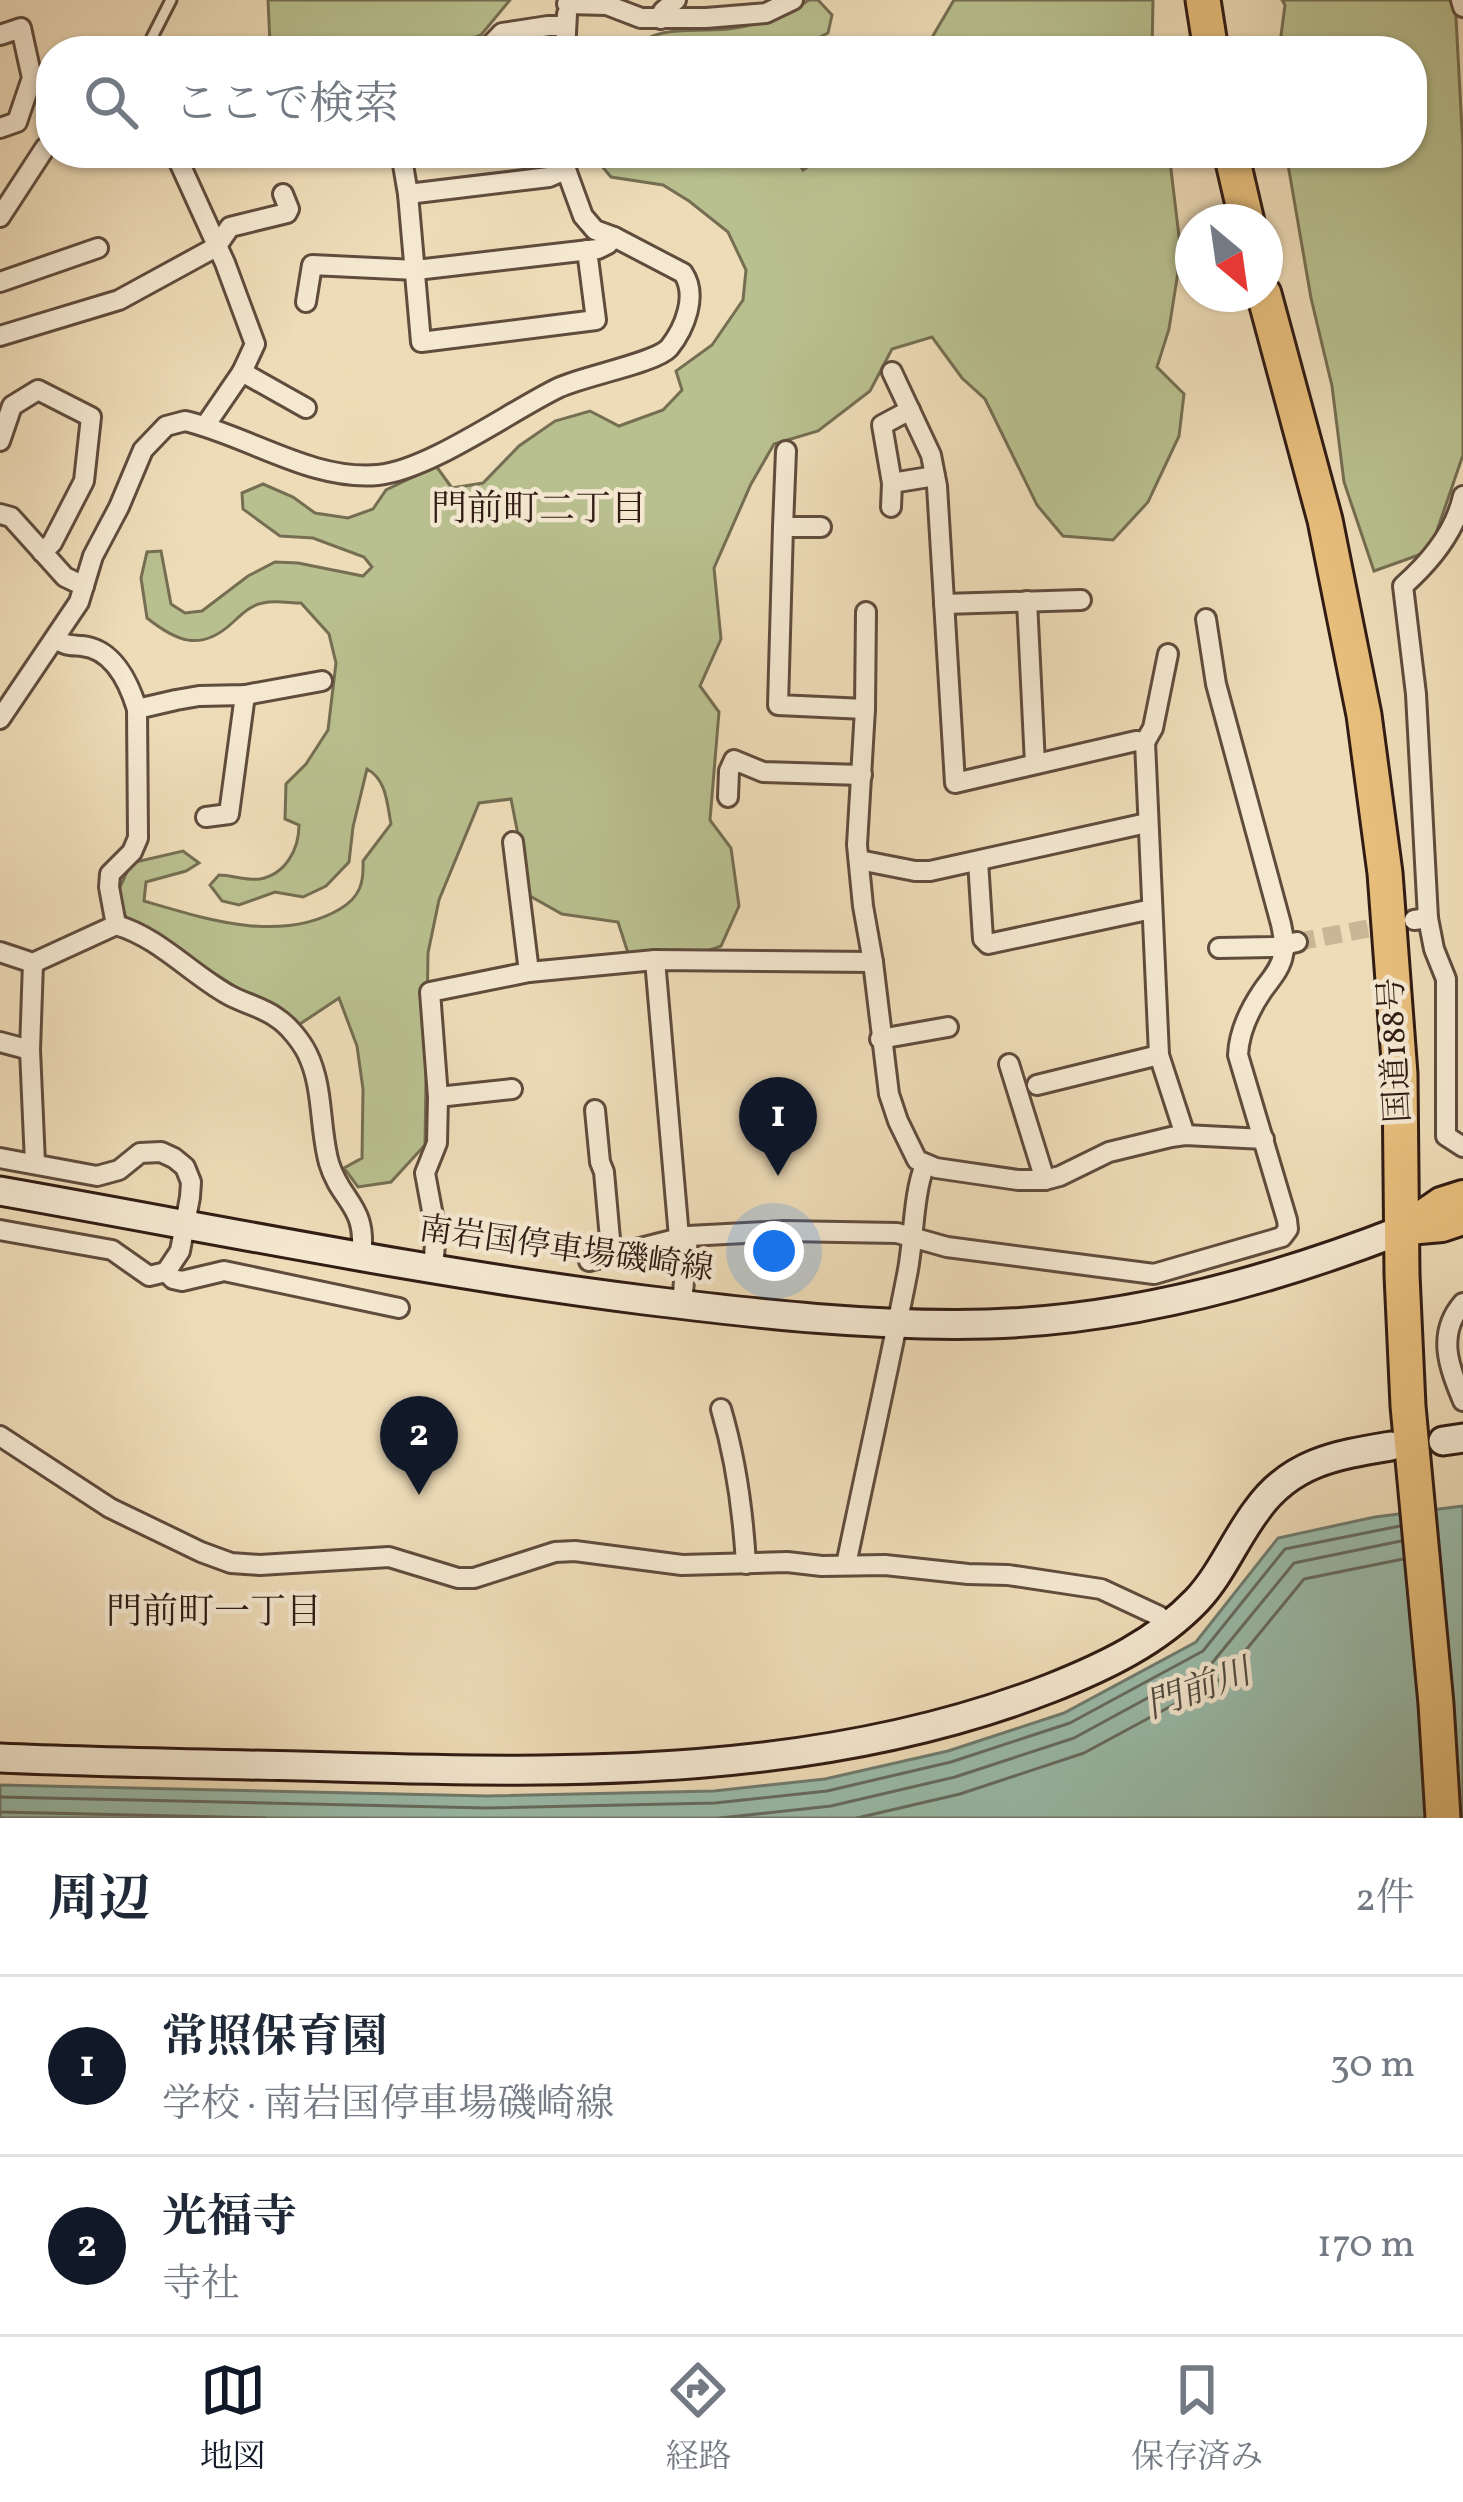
<!DOCTYPE html>
<html lang="ja">
<meta charset="utf-8">
<style>
body{margin:0;font-family:Vollkorn,"Noto Serif JP",serif;background:#f2f2f3;color:#1f2937}
.compass{position:absolute;left:1175px;top:204px;width:108px;height:108px;border-radius:50%;background:#fff;box-shadow:0 3px 9px #0004;rotate:151deg}
.you{position:absolute;left:774px;top:1251px;width:42px;height:42px;margin:-30px;border:9px solid #fff;border-radius:50%;background:#1a73e8;box-shadow:0 0 0 18px #1a73e833}
.badge{display:grid;place-items:center;width:78px;height:78px;border-radius:50%;background:#111827;color:#fff;font-size:39px;font-weight:700}
.pin{position:absolute;translate:-50% -99px;filter:drop-shadow(0 3px 6px #0008)}
.pin::after{content:'';position:absolute;top:63px;width:42px;height:36px;background:inherit;clip-path:polygon(0 0,100% 0,50% 100%)}
.list{margin:0;padding:0;list-style:none}
h2{display:flex;justify-content:space-between;align-items:center;height:156px;margin:0;padding:0 48px;font-size:51px}
h2 small{font-size:39px;font-weight:400;color:#747a83}
.list li{display:grid;grid-template-columns:78px 1fr auto;gap:36px;align-items:center;box-sizing:border-box;height:180px;padding:0 48px;border-top:3px solid #e0e1e3}
.list b{display:block;font-size:45px;white-space:nowrap}
.list p{margin:0;font-size:39px;white-space:nowrap;color:#747a83}
.list em{font-size:39px;font-style:normal;color:#747a83}
.icon{flex:none;width:66px;height:66px;fill:none;stroke:currentColor;stroke-width:2;stroke-linecap:round;stroke-linejoin:round}
.map{position:relative;flex:none;width:1463px;height:1818px;overflow:hidden}
.search{position:absolute;background:#fff;box-shadow:0 3px 9px #0004;left:36px;right:36px;top:36px;height:132px;display:flex;align-items:center;gap:30px;box-sizing:border-box;padding:0 42px;border-radius:48px;color:#747a83;font-size:45px}
.sheet{height:516px;background:#fff}
nav{display:flex;justify-content:space-around;align-items:center;box-sizing:border-box;height:168px;border-top:3px solid #e0e1e3;background:#fff;font-size:33px;color:#747a83}
nav a{display:grid;justify-items:center;gap:6px}
nav .on{color:#111827}
.map>svg:first-child{display:block}
.green{fill:#b9c08f;stroke:#756e52;stroke-width:3}
.water{fill:#9abcab;stroke:#707c6f;stroke-width:3}
.lines{fill:none;stroke-linecap:round;stroke-linejoin:round}
.shore{stroke:#666c60;stroke-width:3}
.street-tunnel{stroke:#c8b697;stroke-width:18;stroke-dasharray:18 9;stroke-linecap:butt}
.lane-casing{stroke:#604c3d;stroke-width:15}
.street-casing{stroke:#604c3d;stroke-width:24}
.secondary-casing{stroke:#311c14;stroke-width:33}
.primary-casing{stroke:#311c14;stroke-width:36}
.highway-casing{stroke:#311c14;stroke-width:39}
.lane{stroke:#f4e8d1;stroke-width:9}
.street{stroke:#f4e8d1;stroke-width:18}
.secondary{stroke:#f4e8d1;stroke-width:27}
.primary{stroke:#e7be7c;stroke-width:30}
.highway{stroke:#e7be7c;stroke-width:33}
.labels{text-anchor:middle;dominant-baseline:central;stroke-width:9;stroke-linejoin:round;paint-order:stroke}
.street-label{font-size:33px;fill:#311c14;stroke:#f4e8d1}
.neighbourhood-label{font-size:36px;fill:#311c14;stroke:#f4e8d1}
.water-label{font-size:36px;font-style:italic;fill:#504c41;stroke:#f4e8d1}
</style>
<div class="map">
<svg width="1463" height="1818" viewBox="0 0 1463 1818">
<rect width="100%" height="100%" fill="#eedcb8"/>
<filter id="stains"><feTurbulence type="fractalNoise" baseFrequency=".00167" numOctaves="4"/><feColorMatrix values="0 0 0 0 .2 0 0 0 0 .09 0 0 0 0 .02 0 0 0 .5 -.17"/></filter>
<radialGradient id="worn" r=".72"><stop offset=".6" stop-color="#630" stop-opacity="0"/><stop offset="1" stop-color="#630" stop-opacity=".3"/></radialGradient>
<g class="green">
<polygon points="268,0 510,0 481,35 438,51 280,51 270,43"/>
<path d="M809 0H818L832 15 828 33 792 51H628C660 23 689 33 728 29 755 26 787 15 809 0Z"/>
<polygon points="954,0 1153,0 1152,51 924,51"/>
<polygon points="1282,0 1455,0 1463,148 1463,455 1430,551 1374,571 1344,482 1332,386 1311,298 1286,153 1412,153 1412,51 1279,51 1285,5"/>
<path d="M591 153H792L803 170 827 153H1169L1181 253 1169 329 1157 367 1184 394 1179 436 1148 502 1113 540 1063 536 1037 505 985 399 962 378 932 337 892 349 870 391 818 431 774 444 751 484 714 568 721 639 700 686 719 712 710 820 731 848 739 906 721 946 691 957 630 959 618 922 562 914 530 896 511 799 479 803 439 900 428 953 425 1145 391 1182 358 1187 344 1168 362 1158 363 1089 357 1046 339 998 297 1026 195 961 131 926 119 904V889L131 863 183 851 199 863 186 871 146 882 144 901C205 919 281 944 340 909 360 897 364 883 363 861L391 824C387 804 387 780 367 769L353 827 349 862 326 886 303 897 275 892 239 905 222 901 210 885 219 875C231 875 249 881 260 879 286 874 299 849 299 825L285 819 286 784 306 764 328 730 336 663 329 634 301 603C290 603 274 600 263 603 250 605 240 616 231 624 200 652 176 641 147 618L141 578 147 552 161 551 171 604 185 613 202 611 248 576 275 562 298 563 363 576 372 567 364 557 313 538 280 536 243 509 242 493 263 484 293 497 315 513 348 518 373 509 386 490 436 466 452 488 483 483 519 446 555 421 590 411 619 426 663 410 682 390 676 371 712 345 743 300 746 270 728 232 689 201 663 185 611 177Z"/>
</g>
<polygon class="water" points="1463,1506 1463,1818 0,1818 0,1785 487,1796 714,1791 825,1779 948,1751 1064,1713 1196,1642 1278,1538 1375,1517"/>
<g class="lines">
<g class="shore">
<polyline points="0,1797 487,1808 715,1803 827,1791 951,1762 1070,1723 1203,1651 1285,1549 1400,1526"/>
<polyline points="0,1812 266,1818"/>
<polyline points="720,1818 831,1806 955,1777 1074,1738 1212,1663 1294,1563 1401,1541"/>
<polyline points="857,1818 960,1794 1084,1753 1223,1678 1304,1579 1403,1559"/>
</g>
<polyline class="street-tunnel" points="1297,942 1397,923"/>
<g class="lane-casing">
<polyline id="lane" points="145,51 171,0"/>
</g>
<g class="street-casing">
<g id="street">
<polyline points="1461,0 1463,7"/>
<polyline points="567,4 607,5 641,18 706,18 766,13 793,0"/>
<polyline points="661,19 663,11 676,0"/>
<polyline points="0,35 21,28 32,78 17,122 0,128"/>
<polyline points="485,51 502,33 548,26 566,26"/>
<polyline points="565,51 567,14"/>
<polyline points="175,153 225,263 255,344 242,372 205,426"/>
<polyline points="359,153 364,156 385,153"/>
<polyline points="401,153 408,194 421,342 596,320 587,250"/>
<polyline points="331,154 346,153"/>
<polyline points="408,194 549,177 565,170"/>
<polyline points="0,217 45,148 51,143"/>
<polyline points="0,282 98,248"/>
<polyline points="306,302 312,265 416,270 598,249 608,244 614,237"/>
<polyline points="0,336 119,300 216,247 230,227 287,213 289,209 283,194"/>
<polyline points="242,372 306,408"/>
<polyline points="892,372 931,455 937,486 955,783 1136,741 1145,742 1159,1055 1185,1135"/>
<polyline points="0,441 12,406 38,390 91,417 84,481 52,543 42,552"/>
<polyline points="786,451 783,527 821,527"/>
<polyline points="892,483 882,425 910,410"/>
<polyline points="891,507 892,483 935,476"/>
<polyline points="0,514 11,517 65,577 84,586"/>
<polyline points="783,527 778,705 865,709"/>
<polyline points="1027,601 1035,764"/>
<polyline points="944,604 1081,600"/>
<polyline points="866,612 865,709 857,845 863,906 873,962 889,1094 898,1121 917,1160 936,1168 1018,1180 1045,1180 1060,1176 1109,1152 1171,1137 1185,1135 1264,1139"/>
<polyline points="137,709 176,700 199,696 245,695 322,681"/>
<path d="M0 719 79 602 93 556 119 507 143 450 166 426 185 421C249 436 311 481 378 475 429 470 509 412 558 388 583 376 655 363 669 348 685 328 698 295 683 273L614 237 595 230 583 216 560 153"/>
<polyline points="1145,742 1153,728 1168,654"/>
<polyline points="728,797 729,771 734,760 763,772 862,775"/>
<polyline points="206,817 229,814 245,695"/>
<polyline points="513,842 529,972"/>
<polyline points="859,860 915,871 930,871 1147,823"/>
<polyline points="978,861 983,939 988,944 1152,909"/>
<path d="M1428 918 1416 694 1403 586C1430 562 1455 533 1463 496"/>
<polyline points="1414,920 1428,918 1434,949 1446,979 1446,1136 1463,1147"/>
<path d="M116 925C158 937 190 973 227 994 242 1003 263 1007 277 1018 288 1025 301 1041 307 1053 324 1087 319 1127 329 1163 341 1203 368 1205 361 1257"/>
<polyline points="1219,948 1274,947 1297,942"/>
<path d="M0 952 33 963 116 925 109 887 110 874 132 852 138 838 137 709C129 683 113 649 82 646 70 645 66 646 55 639"/>
<polyline points="655,960 679,1237"/>
<polyline points="33,963 30,1050 35,1163"/>
<polyline points="880,1039 948,1027"/>
<polyline points="0,1042 30,1050"/>
<polyline points="1009,1064 1045,1180"/>
<polyline points="1037,1085 1159,1055"/>
<polyline points="438,1097 512,1089"/>
<polyline points="595,1110 600,1162 604,1172 610,1239 615,1252"/>
<polyline points="0,1158 97,1176 119,1170 140,1153 161,1152 174,1158 185,1167 191,1182 190,1197 180,1251 166,1272 149,1276 112,1250 0,1230"/>
<polyline points="589,1261 688,1236"/>
<polyline points="433,1269 436,1232 425,1173 437,1143 438,1097 430,992 529,972 655,960 873,962"/>
<polyline points="166,1272 173,1279 182,1281 224,1271 399,1308"/>
<path d="M1463 1303C1436 1334 1449 1367 1463 1401"/>
<path d="M682 1304 688 1236 784 1231 897 1233 947 1247 1154 1274 1282 1237 1288 1229 1287 1220 1238 1055C1239 1032 1250 1009 1263 990 1271 979 1281 968 1283 955 1286 945 1283 935 1281 924L1216 684 1206 619"/>
<path d="M721 1409C736 1460 743 1511 746 1564"/>
<polyline points="0,1436 110,1508 201,1552 231,1563 260,1565 389,1557 458,1578 474,1578 555,1552 575,1551 682,1565 787,1562 822,1566 885,1565 968,1574 1008,1575 1101,1589 1159,1616 1169,1626"/>
<path d="M846 1565C866 1468 888 1372 907 1275 914 1242 913 1193 925 1165"/>
</g>
</g>
<g class="secondary-casing">
<g id="secondary">
<path d="M0 1191C215 1229 428 1273 644 1300 759 1314 873 1327 988 1324 1130 1320 1271 1281 1402 1230"/>
<polyline points="1443,1441 1463,1438"/>
<path d="M0 1758C112 1763 223 1764 335 1767 576 1774 823 1777 1051 1688 1104 1667 1157 1642 1197 1600 1222 1573 1235 1539 1257 1510 1291 1462 1337 1455 1391 1446"/>
</g>
</g>
<g class="primary-casing">
<g id="primary">
<polyline points="1408,1229 1442,1226 1463,1219"/>
<polyline points="1402,1230 1441,1203 1463,1196"/>
</g>
</g>
<g class="highway-casing">
<g id="highway">
<polyline points="1203,0 1211,51"/>
<polyline points="1231,153 1247,222"/>
<polyline points="1264,294 1325,520 1364,715 1385,873 1400,1074 1402,1275 1408,1406 1436,1704 1443,1818"/>
</g>
</g>
<use href="#lane" class="lane"/>
<use href="#street" class="street"/>
<use href="#secondary" class="secondary"/>
<use href="#primary" class="primary"/>
<use href="#highway" class="highway"/>
</g>
<g class="labels">
<g class="street-label">
<text transform="translate(1397 1050) rotate(-93)">国道188号</text>
<text transform="translate(566 1251) rotate(8)">南岩国停車場磯崎線</text>
</g>
<g class="neighbourhood-label">
<text x="539" y="511">門前町二丁目</text>
<text x="214" y="1614">門前町一丁目</text>
</g>
<g class="water-label">
<text transform="translate(1199 1691) rotate(-20)">門前川</text>
</g>
</g>
<rect width="100%" height="100%" filter="url(#stains)"/>
<rect width="100%" height="100%" fill="url(#worn)"/>
</svg>
<svg class="compass" viewBox="-18 -18 36 36"><path d="M0-13l5 13h-10z" fill="#e53935"/><path d="M0 13l5-13h-10z" fill="#747a83"/></svg>
<div class="you"></div>
<div class="pin badge" style="left:778px;top:1176px">1</div>
<div class="pin badge" style="left:419px;top:1495px">2</div>
<div class="search"><svg class="icon" aria-label="search" viewBox="0 0 24 24"><circle cx="10" cy="10" r="6"/><path d="M15 15l6 6"/></svg>ここで検索</div>
</div>
<section class="sheet">
<h2>周辺<small>2件</small></h2>
<ul class="list">
<li><span class="badge">1</span><div><b>常照保育園</b><p>学校 · 南岩国停車場磯崎線</p></div><em>30 m</em></li>
<li><span class="badge">2</span><div><b>光福寺</b><p>寺社</p></div><em>170 m</em></li>
</ul>
</section>
<nav>
<a class="on"><svg class="icon" aria-label="map" viewBox="0 0 24 24"><path d="M3 6l6-2 6 2 6-2v14l-6 2-6-2-6 2zM9 4v14M15 6v14"/></svg>地図</a>
<a><svg class="icon" aria-label="directions" viewBox="0 0 24 24"><path d="M12 3l9 9-9 9-9-9zM9 14v-3h6M13 9l2 2-2 2"/></svg>経路</a>
<a><svg class="icon" aria-label="saved" viewBox="0 0 24 24"><path d="M7 4h10v16l-5-4-5 4z"/></svg>保存済み</a>
</nav>
